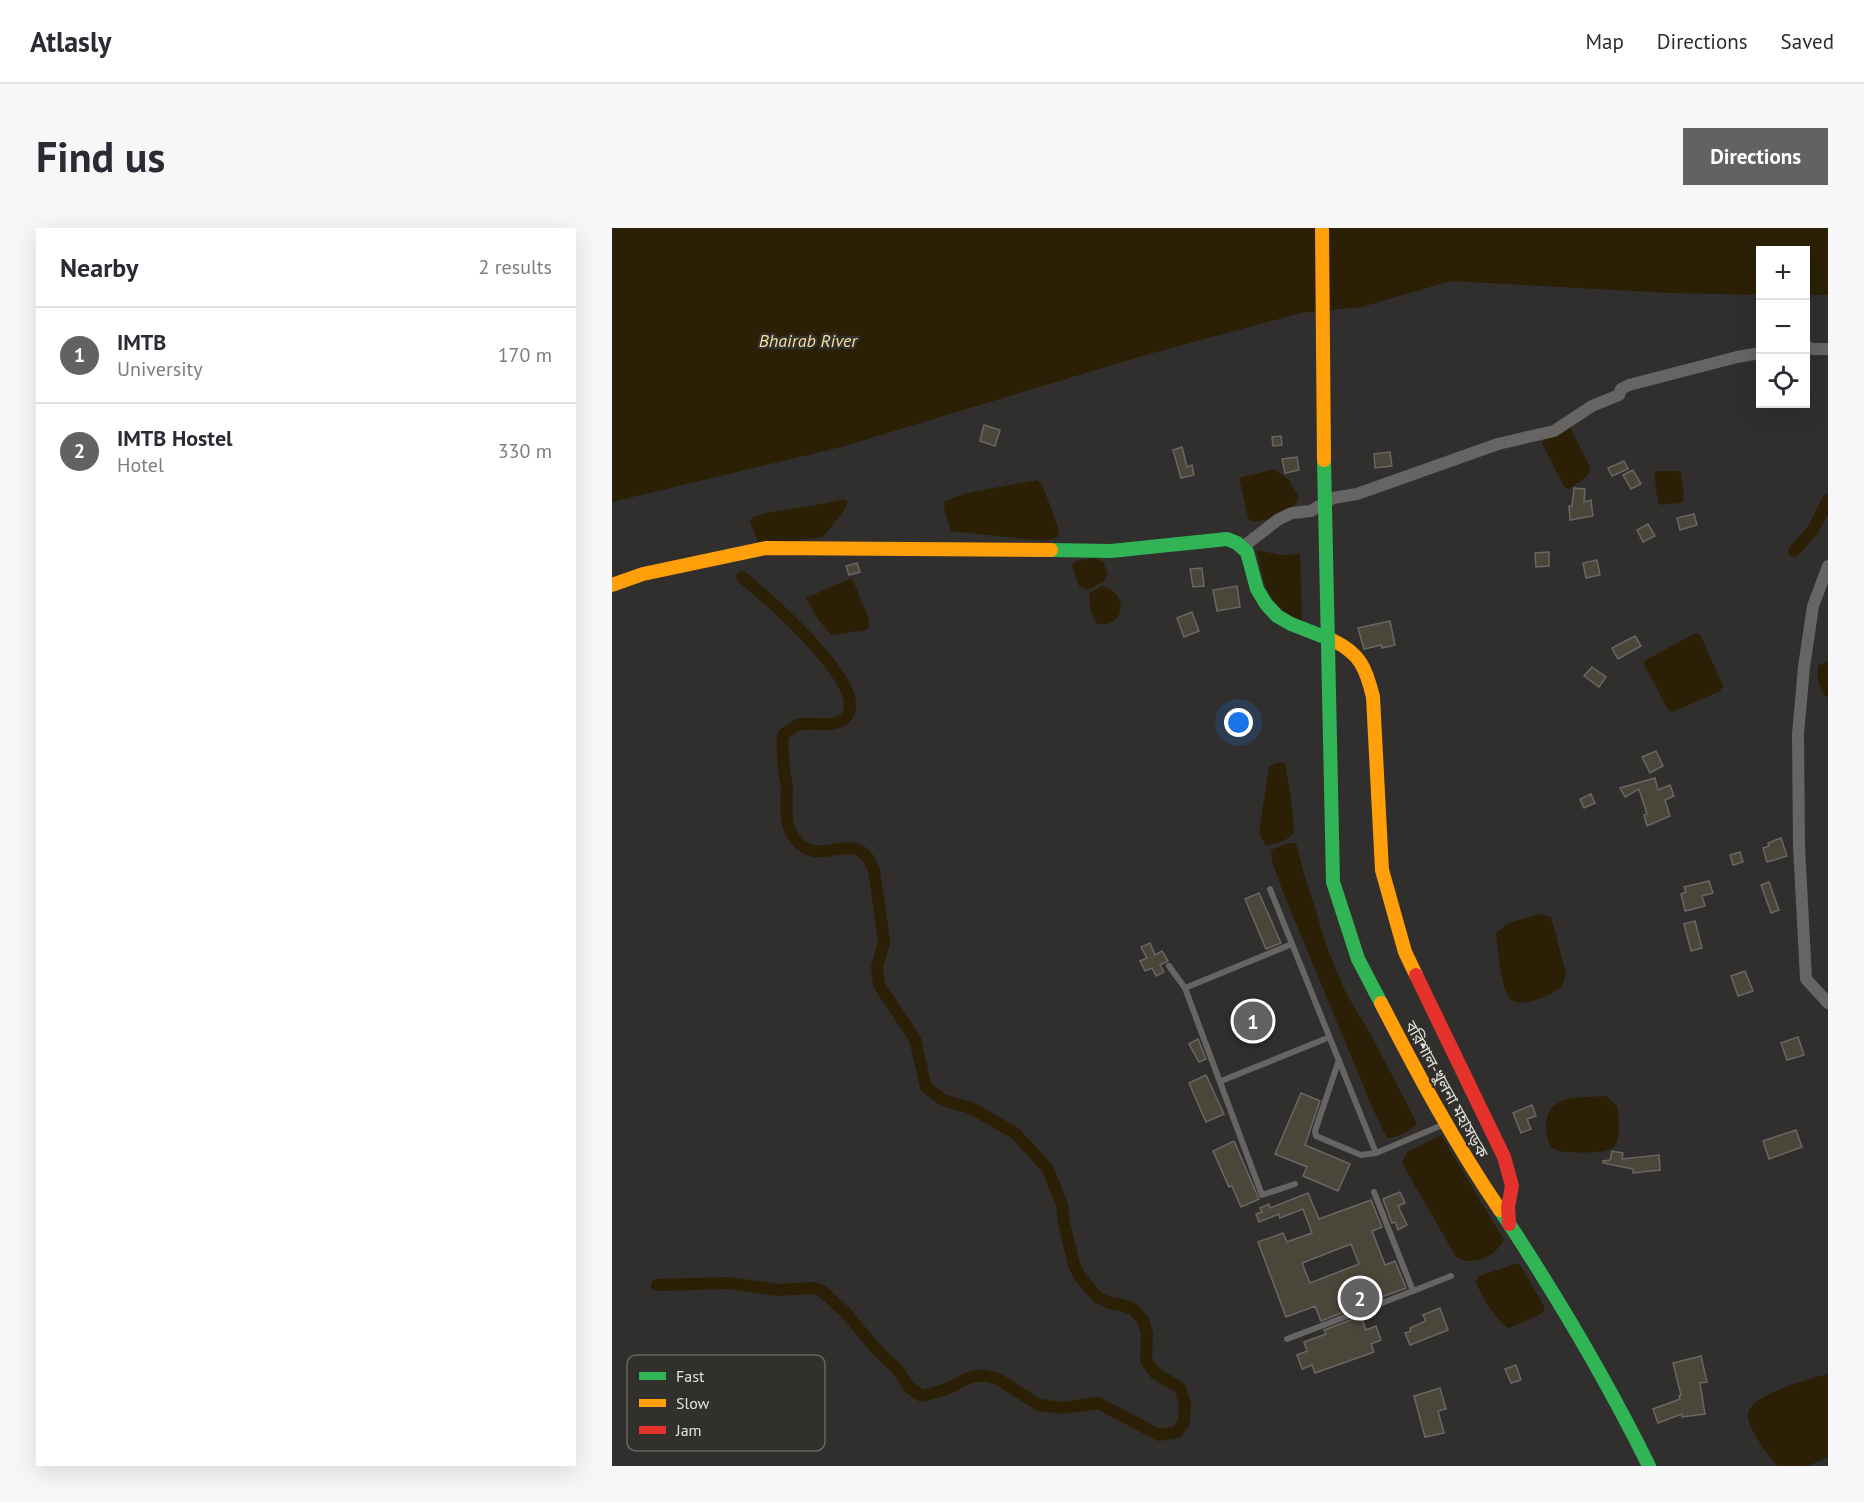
<!DOCTYPE html>
<meta charset="utf-8">
<style>
body{margin:0;font-family:"PT Sans","Noto Sans Bengali",sans-serif;background:#f7f7f7;color:#2b2b33}
.controls{position:absolute;right:18px;top:18px;display:grid;overflow:hidden;border-radius:0px;box-shadow:0 6px 24px #0002}
.controls button{width:54px;height:54px;display:grid;place-items:center;padding:0;border:0;border-bottom:2px solid #e1e1e2;background:#fff;color:#2b2b33;font:30px sans-serif}
.you{position:absolute;left:627px;top:495px;width:21px;height:21px;margin:-15px;border:4px solid #fff;border-radius:50%;background:#1a73e8;box-shadow:0 0 0 9px #1a73e833}
.badge{display:grid;place-items:center;width:39px;height:39px;border-radius:50%;background:#626164;color:#fff;font-size:20px;font-weight:700}
.pin{position:absolute;translate:-50% -50%;border:3px solid #fff;box-shadow:0 2px 6px #0006}
.list{margin:0;padding:0;list-style:none}
h2{display:flex;justify-content:space-between;align-items:center;height:78px;margin:0;padding:0 24px;font-size:26px}
h2 small{font-size:20px;font-weight:400;color:#7c7c81}
.list li{display:grid;grid-template-columns:39px 1fr auto;gap:18px;align-items:center;box-sizing:border-box;height:96px;padding:0 24px;border-top:2px solid #e1e1e2}
.list b{display:block;font-size:22px;white-space:nowrap}
.list p{margin:0;font-size:20px;white-space:nowrap;color:#7c7c81}
.list em{font-size:20px;font-style:normal;color:#7c7c81}
.icon{flex:none;width:33px;height:33px;fill:none;stroke:currentColor;stroke-width:2;stroke-linecap:round;stroke-linejoin:round}
.map{position:relative;flex:none;width:1216px;height:1238px;overflow:hidden;border-radius:0px}
header{display:flex;align-items:center;gap:36px;box-sizing:border-box;height:84px;padding:0 30px;background:#fff;border-bottom:2px solid #e1e1e2}
header strong{font-size:28px}
nav{display:flex;gap:33px;margin-inline-start:auto;font-size:21px}
.intro{display:flex;align-items:center;justify-content:space-between;box-sizing:border-box;height:144px;padding:0 36px}
h1{margin:0;font-size:42px}
.button{padding:15px 27px;border-radius:0px;background:#626164;color:#fff;font-size:21px;font-weight:700}
main{display:flex;gap:36px;padding:0 36px}
aside{flex:1;background:#fff;border-radius:0px;box-shadow:0 6px 24px #0002}
.map>svg:first-child{display:block}
.water{fill:#2b2005}
.lines{fill:none;stroke-linecap:round;stroke-linejoin:round}
.canal{stroke:#2b2005;stroke-width:12}
.building{fill:#4b463a;stroke:#686765;stroke-width:1.5;fill-rule:evenodd}
.lane{stroke:#666564;stroke-width:6}
.street{stroke:#666564;stroke-width:12}
.fast{stroke:#30b455;stroke-width:14}
.slow{stroke:#ff9f0a;stroke-width:14}
.jam{stroke:#e5322d;stroke-width:14}
.fast-bridge{stroke:#30b455;stroke-width:14}
.slow-bridge{stroke:#ff9f0a;stroke-width:14}
.labels{text-anchor:middle;dominant-baseline:central;stroke-width:5;stroke-linejoin:round;paint-order:stroke}
.street-label{font-size:16px;fill:#e3e2df;stroke:#32302c}
.water-label{font-size:18px;font-style:italic;fill:#f9de9c;stroke:#32302c}
.key{fill:#32302c;stroke:#676562;stroke-width:1.5}
.key-label{font-size:16px;fill:#e3e2df}
</style>
<header>
<strong>Atlasly</strong>
<nav><a>Map</a><a>Directions</a><a>Saved</a></nav>
</header>
<div class="intro"><h1>Find us</h1><a class="button">Directions</a></div>
<main>
<aside>
<h2>Nearby<small>2 results</small></h2>
<ul class="list">
<li><span class="badge">1</span><div><b>IMTB</b><p>University</p></div><em>170 m</em></li>
<li><span class="badge">2</span><div><b>IMTB Hostel</b><p>Hotel</p></div><em>330 m</em></li>
</ul>
</aside>
<div class="map">
<svg width="1216" height="1238" viewBox="0 0 1216 1238">
<rect width="100%" height="100%" fill="#312f2d"/>
<g class="water">
<polygon points="0,0 1216,0 1216,67 1194,67 1194,22 1148,22 1148,67 1059,65 839,53 750,79 689,85 530,128 229,219 0,274"/>
<polygon points="957,198 979,241 975,248 957,261 952,259 930,215 933,211"/>
<path d="M662 241 677 252 687 270C679 288 657 291 640 294L636 290 627 250Z"/>
<polygon points="1044,243 1065,243 1069,245 1072,271 1070,274 1050,277 1046,275 1042,244"/>
<polygon points="425,252 430,256 446,299 447,309 431,313 339,303 332,280 333,273 355,265"/>
<path d="M233 271 236 274 233 281 211 309 180 313 146 314 138 294 141 289C171 280 202 279 233 271Z"/>
<path d="M645 322 668 327 688 326 690 393C655 378 651 356 645 322Z"/>
<polygon points="483,330 491,334 496,346 491,354 475,362 467,358 460,337 464,333"/>
<polygon points="240,350 256,389 257,399 254,402 219,407 205,390 194,370"/>
<path d="M489 358C516 362 516 400 485 396 479 387 477 377 477 366Z"/>
<polygon points="1084,405 1089,408 1111,458 1108,463 1061,484 1056,482 1033,438 1032,433"/>
<path d="M1216 433V470C1207 464 1204 447 1206 438Z"/>
<path d="M664 535H673L679 569 682 604C677 613 664 615 654 618L647 605 657 539Z"/>
<path d="M676 615H682L685 618 691 642 716 722 734 765 759 807 805 895C798 903 786 910 775 910L761 881 671 664 660 633 659 624 661 621Z"/>
<path d="M928 686 939 689 954 745C953 750 952 755 949 759 942 767 906 782 897 770 889 760 886 720 884 705L896 695Z"/>
<path d="M994 868 1006 879C1006 891 1010 912 1001 920 994 926 949 926 942 921 936 916 934 907 934 900 934 865 968 870 994 868Z"/>
<path d="M829 907 892 1012C883 1029 861 1039 844 1029L790 935 795 924Z"/>
<path d="M907 1035 932 1078V1082L929 1086 897 1100C885 1095 867 1065 864 1053L867 1048Z"/>
<path d="M1216 1146V1229L1196 1238H1166C1157 1229 1135 1200 1136 1186 1137 1167 1199 1150 1216 1146Z"/>
</g>
<g class="lines">
<g class="canal">
<polyline points="1182,323 1201,302 1216,272"/>
<path d="M45 1057 117 1055 165 1062 200 1060 209 1062 233 1084 264 1121 285 1141 297 1159 310 1168 335 1161 356 1150 370 1147 386 1151 427 1177 451 1180 486 1175 547 1207 565 1204 572 1194 573 1176 568 1160 543 1145 534 1132 535 1106 531 1092 521 1081 510 1077 498 1075 485 1069 468 1049 462 1037 452 995 450 977 436 941 403 905 359 880 331 872 314 859 303 811 267 757 265 739 272 715 271 705 262 642C245 595 209 643 184 612 171 597 175 577 175 559 174 552 172 546 172 540 171 529 170 518 171 507 175 504 181 499 186 497 200 493 219 501 232 491 266 464 150 365 130 349"/>
</g>
</g>
<g class="building">
<polygon points="372,197 388,202 383,218 368,213"/>
<polygon points="669,208 670,217 661,218 660,209"/>
<polygon points="570,219 575,239 580,237 582,247 569,250 561,222"/>
<polygon points="778,224 780,238 763,240 762,226"/>
<polygon points="685,229 687,242 673,245 670,231"/>
<polygon points="1012,233 1016,241 1000,248 996,240"/>
<polygon points="1021,242 1029,256 1019,261 1011,247"/>
<polygon points="962,260 973,261 972,274 979,272 981,288 958,292 957,278 960,278"/>
<polygon points="1082,286 1085,297 1068,302 1065,290"/>
<polygon points="1036,296 1043,308 1031,314 1025,302"/>
<polygon points="937,324 937,338 924,339 923,325"/>
<polygon points="985,332 988,347 974,350 971,335"/>
<polygon points="245,335 248,344 237,347 234,338"/>
<polygon points="590,340 592,358 581,359 578,341"/>
<polygon points="625,358 628,379 605,383 601,362"/>
<polygon points="580,384 587,403 572,409 565,390"/>
<polygon points="778,393 783,417 770,420 769,417 752,421 746,400"/>
<polygon points="1023,408 1029,418 1006,431 1000,420"/>
<polygon points="980,439 994,449 987,459 972,448"/>
<polygon points="1044,523 1051,538 1038,545 1030,529"/>
<polygon points="1043,550 1046,562 1058,557 1062,568 1053,572 1058,588 1035,598 1032,587 1035,586 1027,561 1013,569 1008,560"/>
<polygon points="979,566 983,575 972,580 968,571"/>
<polygon points="1169,610 1175,628 1155,634 1151,620 1157,618 1156,615"/>
<polygon points="1128,624 1131,634 1121,637 1118,627"/>
<polygon points="1097,653 1101,665 1090,668 1093,678 1073,683 1069,666 1074,664 1072,659"/>
<polygon points="1157,654 1167,682 1159,685 1149,657"/>
<polygon points="647,665 669,715 654,721 633,671"/>
<polygon points="1083,693 1090,720 1079,723 1072,696"/>
<polygon points="538,715 543,727 550,723 556,733 548,737 552,744 544,748 540,740 533,743 528,733 535,730 529,719"/>
<polygon points="1133,743 1141,763 1126,768 1119,748"/>
<polygon points="1186,809 1192,827 1175,832 1169,815"/>
<polygon points="586,811 594,831 587,834 577,816"/>
<polygon points="594,847 612,886 594,894 577,855"/>
<polygon points="689,865 708,873 693,917 738,936 726,963 691,948 695,939 663,926"/>
<polygon points="920,877 924,888 915,891 919,901 909,905 901,885"/>
<polygon points="1184,902 1190,919 1157,931 1151,913"/>
<polygon points="622,913 647,971 629,979 620,958 617,959 601,923"/>
<polygon points="1000,923 1011,925 1010,931 1047,927 1048,942 1021,945 1021,941 991,935 991,933 998,932"/>
<polygon points="788,964 793,975 786,978 795,997 786,1002 783,994 780,995 771,971"/>
<path d="M696 965 707 991 759 972 770 999 760 1003 773 1037 783 1033 794 1060 767 1070 763 1058 742 1066 747 1078 709 1093 703 1078 674 1089 646 1014 671 1005 675 1014 700 1005 691 981 668 990 667 986 647 994 644 986 650 984 648 980 657 976 658 980ZM739 1016 747 1036 698 1055 690 1035Z"/>
<polygon points="828,1080 836,1102 798,1117 793,1105 799,1103 798,1100 814,1093 811,1087"/>
<polygon points="749,1088 754,1102 764,1098 769,1112 759,1116 762,1124 703,1145 700,1137 690,1141 685,1127 695,1123 692,1114 714,1106 712,1102"/>
<polygon points="1089,1128 1095,1154 1088,1155 1093,1186 1070,1189 1070,1186 1046,1195 1041,1181 1068,1171 1067,1168 1069,1167 1061,1135"/>
<polygon points="904,1137 909,1152 899,1155 893,1141"/>
<polygon points="828,1160 834,1181 826,1183 832,1205 813,1209 802,1168"/>
</g>
<g class="lines">
<g class="lane">
<polyline points="658,661 764,925 828,898"/>
<polyline points="557,738 573,760 650,967 683,956"/>
<polyline points="573,760 680,716"/>
<polyline points="727,832 703,903 704,908 749,927 764,925"/>
<polyline points="609,853 713,811"/>
<polyline points="801,1063 839,1048"/>
<polyline points="675,1111 801,1063 762,964"/>
</g>
<g class="street">
<polyline points="1194,118 1201,121 1216,121"/>
<polyline points="632,318 667,291 680,285 699,283 721,270 745,266 886,216 942,203 980,178 1007,167 1009,161 1017,157 1125,129 1148,125"/>
<polyline points="1216,338 1201,378 1192,439 1186,506 1187,618 1194,751 1216,775"/>
</g>
<g class="fast">
<polyline points="439,322 499,323 615,311 625,315 635,324 645,361 654,376 665,388 679,396 720,412"/>
<polyline points="717,464 721,654 746,731 769,775"/>
<path d="M888 982C943 1065 993 1149 1037 1238"/>
</g>
<g class="slow">
<polyline points="0,357 31,346 154,320 439,322"/>
<path d="M720 412C748 425 754 440 761 469L770 642 793 724 804 747"/>
<path d="M769 775C805 845 843 916 888 982"/>
</g>
<polyline class="jam" points="804,747 892,929 900,958 896,979 897,996"/>
<polyline class="fast-bridge" points="712,232 717,464"/>
<polyline class="slow-bridge" points="710,0 712,232"/>
</g>
<g class="labels">
<g class="street-label">
<text transform="translate(835 861) rotate(61)">বরিশাল-খুলনা মহাসড়ক</text>
</g>
<g class="water-label">
<text x="196" y="112">Bhairab River</text>
</g>
</g>
<rect x="15" y="1127" width="198" height="96" rx="9" class="key"/>
<rect x="27" y="1144" width="27" height="8" fill="#30b455"/>
<rect x="27" y="1171" width="27" height="8" fill="#ff9f0a"/>
<rect x="27" y="1198" width="27" height="8" fill="#e5322d"/>
<g class="key-label">
<text x="64" y="1154">Fast</text>
<text x="64" y="1181">Slow</text>
<text x="64" y="1208">Jam</text>
</g>
</svg>
<div class="controls">
<button>+</button>
<button>−</button>
<button><svg class="icon" aria-label="locate" viewBox="0 0 24 24"><circle cx="12" cy="12" r="6"/><path d="M12 2v4M12 18v4M2 12h4M18 12h4"/></svg></button>
</div>
<div class="you"></div>
<div class="pin badge" style="left:641px;top:793px">1</div>
<div class="pin badge" style="left:748px;top:1070px">2</div>
</div>
</main>
